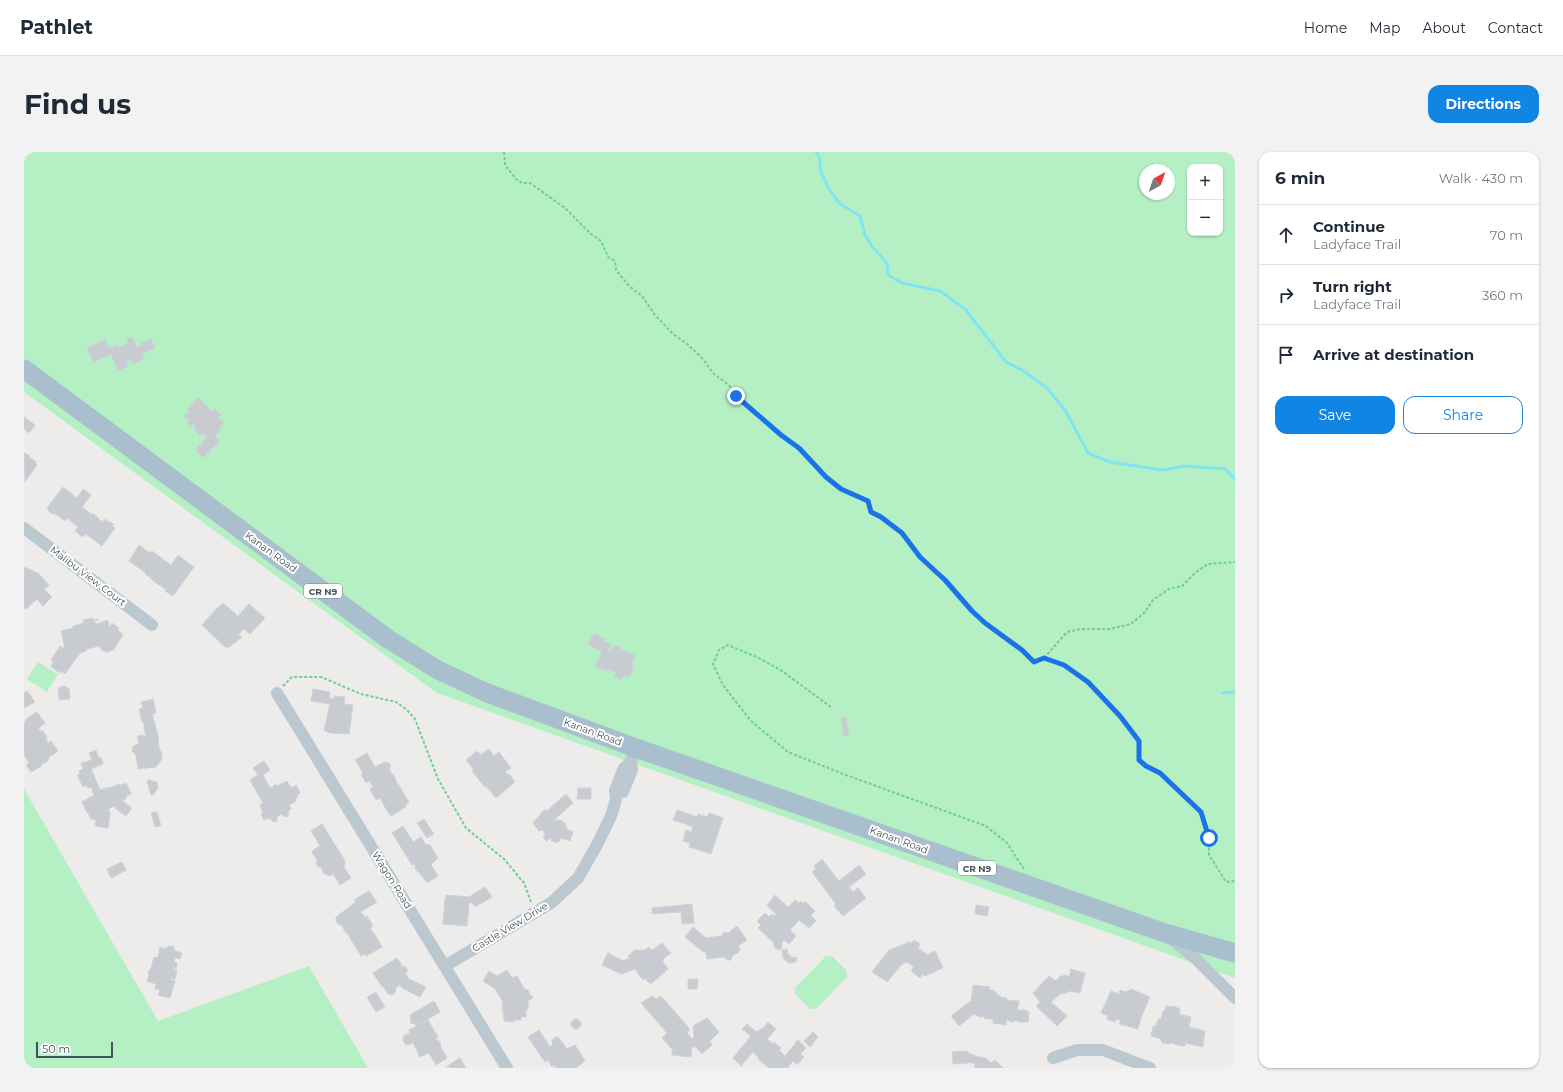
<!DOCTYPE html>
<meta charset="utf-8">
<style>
body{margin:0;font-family:Montserrat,sans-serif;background:#f2f2f3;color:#1f2937}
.controls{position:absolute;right:12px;top:12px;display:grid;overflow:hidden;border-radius:8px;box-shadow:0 1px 3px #0004}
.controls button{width:36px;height:36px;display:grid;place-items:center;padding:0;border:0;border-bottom:1px solid #e0e1e3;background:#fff;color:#1f2937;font:20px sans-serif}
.compass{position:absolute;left:1115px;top:12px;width:36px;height:36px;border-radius:50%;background:#fff;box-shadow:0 1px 3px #0004;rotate:40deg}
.scale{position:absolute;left:12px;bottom:10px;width:77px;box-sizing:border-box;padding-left:4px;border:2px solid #435159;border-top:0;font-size:11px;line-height:14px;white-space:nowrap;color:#435159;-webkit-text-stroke:3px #fff;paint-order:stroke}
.stop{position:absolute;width:12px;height:12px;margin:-9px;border:3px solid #1a73e8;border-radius:50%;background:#fff}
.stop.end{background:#1a73e8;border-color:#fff;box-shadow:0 1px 4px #0008}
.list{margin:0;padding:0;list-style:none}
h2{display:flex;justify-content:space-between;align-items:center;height:52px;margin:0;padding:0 16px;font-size:17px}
h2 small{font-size:13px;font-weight:400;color:#747a83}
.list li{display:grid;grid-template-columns:26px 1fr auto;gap:12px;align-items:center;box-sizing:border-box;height:60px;padding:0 16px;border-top:1px solid #e0e1e3}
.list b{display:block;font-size:15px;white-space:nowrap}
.list p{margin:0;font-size:13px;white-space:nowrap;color:#747a83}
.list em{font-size:13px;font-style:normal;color:#747a83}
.actions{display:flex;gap:8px;padding:12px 16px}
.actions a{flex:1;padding:9px 0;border:1px solid #1085e4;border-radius:12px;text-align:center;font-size:14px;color:#1085e4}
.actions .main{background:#1085e4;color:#fff}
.icon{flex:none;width:22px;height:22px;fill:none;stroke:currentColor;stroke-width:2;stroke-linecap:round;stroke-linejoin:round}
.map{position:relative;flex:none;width:1211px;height:916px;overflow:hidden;border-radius:12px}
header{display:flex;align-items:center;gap:24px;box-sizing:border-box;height:56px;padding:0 20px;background:#fff;border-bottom:1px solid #e0e1e3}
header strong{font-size:19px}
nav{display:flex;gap:22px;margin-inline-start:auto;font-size:14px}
.intro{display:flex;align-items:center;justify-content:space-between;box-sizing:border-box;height:96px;padding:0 24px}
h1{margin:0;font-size:28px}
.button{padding:10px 18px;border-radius:12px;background:#1085e4;color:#fff;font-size:14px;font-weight:700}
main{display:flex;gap:24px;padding:0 24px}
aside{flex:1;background:#fff;border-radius:12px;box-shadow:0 1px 3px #0004}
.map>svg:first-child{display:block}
.green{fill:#b5f0c5;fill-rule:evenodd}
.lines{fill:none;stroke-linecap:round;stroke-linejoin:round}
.stream{stroke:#80e5f0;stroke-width:3}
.building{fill:#c8ccd1;stroke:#cfd2d8}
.path{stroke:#6ccf93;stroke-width:2;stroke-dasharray:3 2;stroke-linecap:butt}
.minor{stroke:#bbc8cf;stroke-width:12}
.primary{stroke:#a9bfcd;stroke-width:19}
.route{stroke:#1a73e8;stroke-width:5}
.labels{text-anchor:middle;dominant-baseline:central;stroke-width:4;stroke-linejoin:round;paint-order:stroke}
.shield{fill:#fff;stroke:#7b858b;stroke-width:1}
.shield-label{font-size:9px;font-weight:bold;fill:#435159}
.street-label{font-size:10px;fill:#435159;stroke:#fff}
</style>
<header>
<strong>Pathlet</strong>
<nav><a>Home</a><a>Map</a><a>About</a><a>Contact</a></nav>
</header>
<div class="intro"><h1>Find us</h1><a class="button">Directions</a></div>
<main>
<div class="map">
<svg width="1211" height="916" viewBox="0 0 1211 916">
<rect width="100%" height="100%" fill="#eeebeb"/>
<g class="green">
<path d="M0 0H1211V826L413 541 0 240ZM1166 15H1196V81H1166ZM1121 18H1145V42H1121Z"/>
<polygon points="14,510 34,522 23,540 3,527"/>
<polygon points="0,637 134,869 285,814 344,916 0,916"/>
<polygon points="802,804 808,804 822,818 823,825 792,857 786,857 771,842 771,836"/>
</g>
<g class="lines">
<g class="stream">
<polyline points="792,0 796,6 796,18 804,35 815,51 836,64 841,83 847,93 863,111 864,123 878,131 916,139 942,158 982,210 998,218 1022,235 1041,258 1064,301 1086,310 1139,318 1162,314 1201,317 1211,327"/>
<polyline points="1199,541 1211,540"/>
</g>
</g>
<g class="building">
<polygon points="108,185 113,195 118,193 117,191 127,186 131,196 118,202 120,207 109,212 107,207 102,209 104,214 94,219 87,202 69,210 63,196 81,187 85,196 93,193 94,196 104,191 102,188"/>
<polygon points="174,245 188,260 191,257 197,263 194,266 195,268 196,267 200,271 195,276 197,278 191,284 196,289 179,306 171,298 183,286 179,282 177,284 169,276 171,274 169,271 167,274 163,270 165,268 160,264 165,260 163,258"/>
<polygon points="0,265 11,273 5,281 0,277"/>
<polygon points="0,301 5,303 6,307 7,306 12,310 11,311 13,313 1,330"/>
<polygon points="39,335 53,346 59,337 67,343 58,355 67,362 70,362 78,370 80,367 90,372 88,374 91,376 78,394 62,382 59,385 51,379 54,375 43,366 41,369 30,361 29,362 24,359 25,358 23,356"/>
<polygon points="115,393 126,401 128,399 147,413 154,403 170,415 149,444 141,439 143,436 141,437 137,434 137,432 136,434 126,426 127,425 126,424 125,425 121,422 122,421 105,409"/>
<polygon points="0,415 14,421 25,433 20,437 28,445 19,454 13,447 2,457 0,456"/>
<polygon points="199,451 213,463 211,467 225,452 241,466 226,482 220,477 215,482 214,482 218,485 204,496 202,494 201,495 178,473 193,456 194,456"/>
<polygon points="69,466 69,468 74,467 74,468 70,469 72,472 84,468 85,475 88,471 95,476 94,478 99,483 89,498 83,500 79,499 75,494 63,497 62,499 56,501 41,522 37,519 36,521 27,515 29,509 27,508 36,494 41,497 37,479 49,476 49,474 60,471 59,468"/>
<polygon points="570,481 581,487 579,489 588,493 584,499 586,500 590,494 592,493 597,495 597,498 610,503 611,505 607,512 610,514 608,517 610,518 604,525 600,523 597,528 590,524 593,520 590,519 589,520 584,517 582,519 571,514 578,500 564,492"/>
<polygon points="40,534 45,537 46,547 35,548 34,538 36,535"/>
<polygon points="289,537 306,540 305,546 310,547 311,544 321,545 320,552 329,553 325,582 306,581 300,578 306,552 287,549"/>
<polygon points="3,539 11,550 0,556 0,541"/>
<polygon points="129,547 132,561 129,561 129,566 134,583 135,596 138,601 138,607 132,615 114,617 112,603 108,599 109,594 115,592 113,585 117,583 122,584 120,577 120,570 118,570 115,557 119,556 117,550"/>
<polygon points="13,560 21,571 14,576 16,579 19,579 23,585 22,587 24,591 27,589 34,599 24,606 25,608 17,613 18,614 7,620 2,613 5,611 0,603 0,571 2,570 1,568"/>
<polygon points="822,565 825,584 820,584 817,566"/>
<polygon points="465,597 470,604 475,600 487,616 481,620 484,623 485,622 491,630 472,646 462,634 461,635 448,619 450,618 442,608 453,599 457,603"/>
<polygon points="72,598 75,607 77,605 79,612 67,617 76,638 85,635 85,636 93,633 96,632 97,633 102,631 107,642 102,644 103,646 99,648 100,650 108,656 102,664 92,657 91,654 84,657 86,661 84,676 71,674 72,668 67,667 64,661 63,661 58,650 70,643 67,635 63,636 62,633 59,635 53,623 56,622 55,619 59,617 57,611 68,608 65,601"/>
<polygon points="343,601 351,615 361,610 365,611 367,614 365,618 371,625 371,627 385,650 381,653 382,655 367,664 363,659 356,646 352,648 346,637 349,635 345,629 342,631 337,622 339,621 331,608"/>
<polygon points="240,609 246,618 239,623 246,636 252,632 253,634 263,629 267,636 272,633 276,641 273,643 274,644 271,648 272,649 265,653 267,657 264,659 265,661 264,664 261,665 257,662 253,665 253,669 251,670 248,669 246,666 240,668 237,662 239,660 236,653 239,651 226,628 234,623 229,616"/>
<polygon points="124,628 133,630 134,636 129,643 127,643 123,629"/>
<polygon points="554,636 567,636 567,647 553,647"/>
<polygon points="542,642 549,651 530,668 536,668 541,671 543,677 549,680 546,689 537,686 535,690 534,689 533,691 527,689 528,687 526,686 522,689 519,685 521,682 519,678 515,679 509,671 520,658 524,658"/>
<polygon points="653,658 673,665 674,662 683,665 685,661 699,666 687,702 665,695 666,691 659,689 662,678 668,680 668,675 670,675 649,668"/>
<polygon points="133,660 137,674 131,675 127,661"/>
<polygon points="400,667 410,682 403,686 393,671"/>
<polygon points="298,672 321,709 320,715 327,726 316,733 309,722 304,724 303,722 300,722 297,715 294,715 292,711 293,707 288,701 289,698 296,694 287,679"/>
<polygon points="379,674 389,690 397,685 401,692 406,693 414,706 407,713 414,724 403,731 395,720 393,719 391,716 391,712 388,713 368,681"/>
<polygon points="798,707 815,729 835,713 842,722 825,735 829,740 834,736 842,746 819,764 810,754 812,752 788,720 792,717 790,714"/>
<polygon points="98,710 102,718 87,726 83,717"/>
<polygon points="461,735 468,745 451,755 448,750 445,752 443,774 419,772 421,746 422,746 422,743 445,745"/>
<polygon points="345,739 353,750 336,760 340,763 340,766 343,764 349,774 346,776 351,783 358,795 342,804 341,802 337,804 323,781 321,780 318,773 314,772 312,769 312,765 332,750 330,748"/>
<polygon points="751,743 764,755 771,748 775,751 777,749 778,751 782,750 791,759 787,763 792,769 785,776 775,768 766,778 772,784 765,792 760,788 758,791 758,795 756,798 752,797 750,795 750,791 734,776 737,773 733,769 741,761 745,765 748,762 751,764 752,762 743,753"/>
<polygon points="668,752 670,771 658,772 657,760 628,762 628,756"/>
<polygon points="952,753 965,755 963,764 951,762"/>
<polygon points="713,774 723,788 714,794 717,797 714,799 715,800 708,804 707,808 703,808 701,805 683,807 682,800 679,800 661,785 669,775 682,786 698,784 700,780 704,781"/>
<polygon points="890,788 896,792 894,796 903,803 911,799 919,816 901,824 899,822 896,826 887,819 890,815 883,810 877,813 864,829 862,829 848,820 865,798 886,790 888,791"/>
<polygon points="638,791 647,801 639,807 639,810 644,817 627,832 622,828 622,826 619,828 611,817 597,822 578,813 584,801 599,809 606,806 604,804 611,798 621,798 625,795 627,798 630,797"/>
<polygon points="144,794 149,794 151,799 158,801 156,807 151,806 150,810 153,811 152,817 149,816 149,818 153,819 151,827 147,826 147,828 151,829 146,846 134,843 136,838 131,837 132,832 123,829 125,823 124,820 127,816 130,805 134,806 136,795 142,797"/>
<polygon points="763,797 764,802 769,806 773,805 772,810 765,811 759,806 758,798"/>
<polygon points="373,806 379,815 381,814 384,819 381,821 385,827 402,835 396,845 378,836 376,833 371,836 372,838 371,841 368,843 364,842 359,834 358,835 349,821"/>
<polygon points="1047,817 1061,821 1056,841 1046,839 1039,842 1037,841 1027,850 1043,864 1033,874 1012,854 1016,850 1009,841 1025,824 1032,829 1035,825 1041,823 1045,825"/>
<polygon points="483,818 488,826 493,824 501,838 503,837 509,846 504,849 504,857 502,857 502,865 497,865 497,868 490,868 490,870 480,869 479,859 480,858 478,858 479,850 471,837 459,829 465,819 473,824"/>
<polygon points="664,827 674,827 673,837 664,837"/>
<polygon points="949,833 966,835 965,838 969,838 977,845 983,846 983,848 995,849 993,858 1001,858 1005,860 1004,870 995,870 992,868 988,870 982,868 982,873 969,871 969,867 964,867 960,866 960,864 956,865 950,862 935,874 927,864 945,850 947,850"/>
<polygon points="1107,837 1126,845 1117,866 1114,877 1095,872 1097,869 1093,867 1091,870 1083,867 1084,864 1077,861 1087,839 1095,842 1096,838 1102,840"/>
<polygon points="352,840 361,855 352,860 343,845"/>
<polygon points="628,844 632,847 637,844 665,876 665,879 663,881 668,887 670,885 669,874 683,866 695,880 686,889 688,893 678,902 672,895 668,895 667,905 648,903 648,897 638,886 643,881 617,851"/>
<polygon points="410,849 416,860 392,874 391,872 387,871 386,863"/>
<polygon points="1142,854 1152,855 1156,857 1155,862 1167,865 1165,875 1181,879 1179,895 1161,891 1161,894 1158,894 1147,891 1144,892 1138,891 1137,887 1127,884 1129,874 1132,874 1134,867 1137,867 1139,859 1141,859"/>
<circle cx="552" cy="872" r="5"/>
<polygon points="404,868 414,885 411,886 417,891 416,894 423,906 412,913 405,901 396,905 389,891 385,893 381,892 379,888 380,884 384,882 386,883 385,878"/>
<polygon points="744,870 752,877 743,887 749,892 750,890 757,896 755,898 761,904 774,888 782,896 776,902 780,905 773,913 769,909 764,915 765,916 745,916 734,907 735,906 729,900 717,914 709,906 727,884 718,877 723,872 732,880 739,876"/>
<polygon points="515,878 526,895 529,892 528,890 529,887 532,885 535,886 543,897 551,893 561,909 552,916 532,916 530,913 528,915 524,908 521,910 504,885"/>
<polygon points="789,880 794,885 786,895 780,889"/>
<polygon points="944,899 944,901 958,906 959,905 962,906 967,911 971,908 979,916 951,916 950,915 952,912 944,910 944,911 929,912 928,900"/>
<polygon points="436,906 442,916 422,915"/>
</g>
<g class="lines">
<g class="path">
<polyline points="480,0 481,13 492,27 498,31 506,31 541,56 567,82 577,89 584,105 591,109 592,118 605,134 618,144 631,163 649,182 662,191 678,206 690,222 705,233 712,244 719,251 775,296 802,325 817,337 844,349 847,361 857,365 877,381 896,405 921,428 948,459 961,471 998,498 1010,510 1020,506 1029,510 1040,513 1064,529 1095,564 1115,589 1115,608 1122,614 1136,621 1177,660 1185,686 1185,703 1202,730 1211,729"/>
<polyline points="1020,506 1043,480 1057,477 1085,477 1107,472 1120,461 1129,448 1145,437 1158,434 1172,420 1184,412 1211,410"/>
<polyline points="259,534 268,525 297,525 337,542 372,550 383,558 391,567 414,627 442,676 480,707 500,731 507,750"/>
<polyline points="807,555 758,519 735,506 704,493 695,498 689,512 699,533 727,569 764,600 822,623 962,674 983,691 1000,717"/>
</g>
<g class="minor">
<polyline points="0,376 128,473"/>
<polyline points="253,541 483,916"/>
<polyline points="599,640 608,618 607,610"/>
<polyline points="1145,785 1171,806 1211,846"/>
<polyline points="421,814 527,751 554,726 574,691 587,664 592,647 591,638 600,616 607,610 612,596"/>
<polyline points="1029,906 1053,898 1079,898 1126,916"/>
</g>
<polyline class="primary" points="0,217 364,487 414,518 461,540 612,596 1141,781 1211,801"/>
</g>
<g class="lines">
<polyline class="route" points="712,244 757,283 775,296 802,325 817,337 844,349 847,360 857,365 878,381 896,405 921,428 948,459 961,471 998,498 1010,510 1020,506 1040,513 1064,530 1096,564 1115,589 1115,608 1122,614 1136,621 1177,660 1185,686"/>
</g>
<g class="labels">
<g class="shield">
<rect x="280" y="432" width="38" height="14" rx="3"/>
<rect x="934" y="709" width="38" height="14" rx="3"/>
</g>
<g class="shield-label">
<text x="299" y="439">CR N9</text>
<text x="953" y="716">CR N9</text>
</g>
<g class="street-label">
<text transform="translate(247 400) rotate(36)">Kanan Road</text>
<text transform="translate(64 424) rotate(37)">Malibu View Court</text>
<text transform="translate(569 580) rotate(20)">Kanan Road</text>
<text transform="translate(875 688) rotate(20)">Kanan Road</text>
<text transform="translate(368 728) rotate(58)">Wagon Road</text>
<text transform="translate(486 775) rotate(-31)">Castle View Drive</text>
</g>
</g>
</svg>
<div class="controls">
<button>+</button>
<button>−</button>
</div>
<svg class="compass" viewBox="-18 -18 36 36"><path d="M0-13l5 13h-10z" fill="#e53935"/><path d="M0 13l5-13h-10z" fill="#747a83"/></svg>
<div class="scale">50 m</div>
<div class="stop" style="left:1185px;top:686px"></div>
<div class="stop end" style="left:712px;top:244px"></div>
</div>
<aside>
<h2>6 min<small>Walk · 430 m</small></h2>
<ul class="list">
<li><svg class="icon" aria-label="ahead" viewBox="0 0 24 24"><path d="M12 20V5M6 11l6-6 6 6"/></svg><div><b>Continue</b><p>Ladyface Trail</p></div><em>70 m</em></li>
<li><svg class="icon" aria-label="right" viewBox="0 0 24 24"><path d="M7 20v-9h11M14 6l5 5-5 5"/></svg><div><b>Turn right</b><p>Ladyface Trail</p></div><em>360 m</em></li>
<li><svg class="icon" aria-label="arrive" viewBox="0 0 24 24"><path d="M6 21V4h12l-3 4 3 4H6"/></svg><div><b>Arrive at destination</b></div></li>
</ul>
<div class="actions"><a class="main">Save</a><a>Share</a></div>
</aside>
</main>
